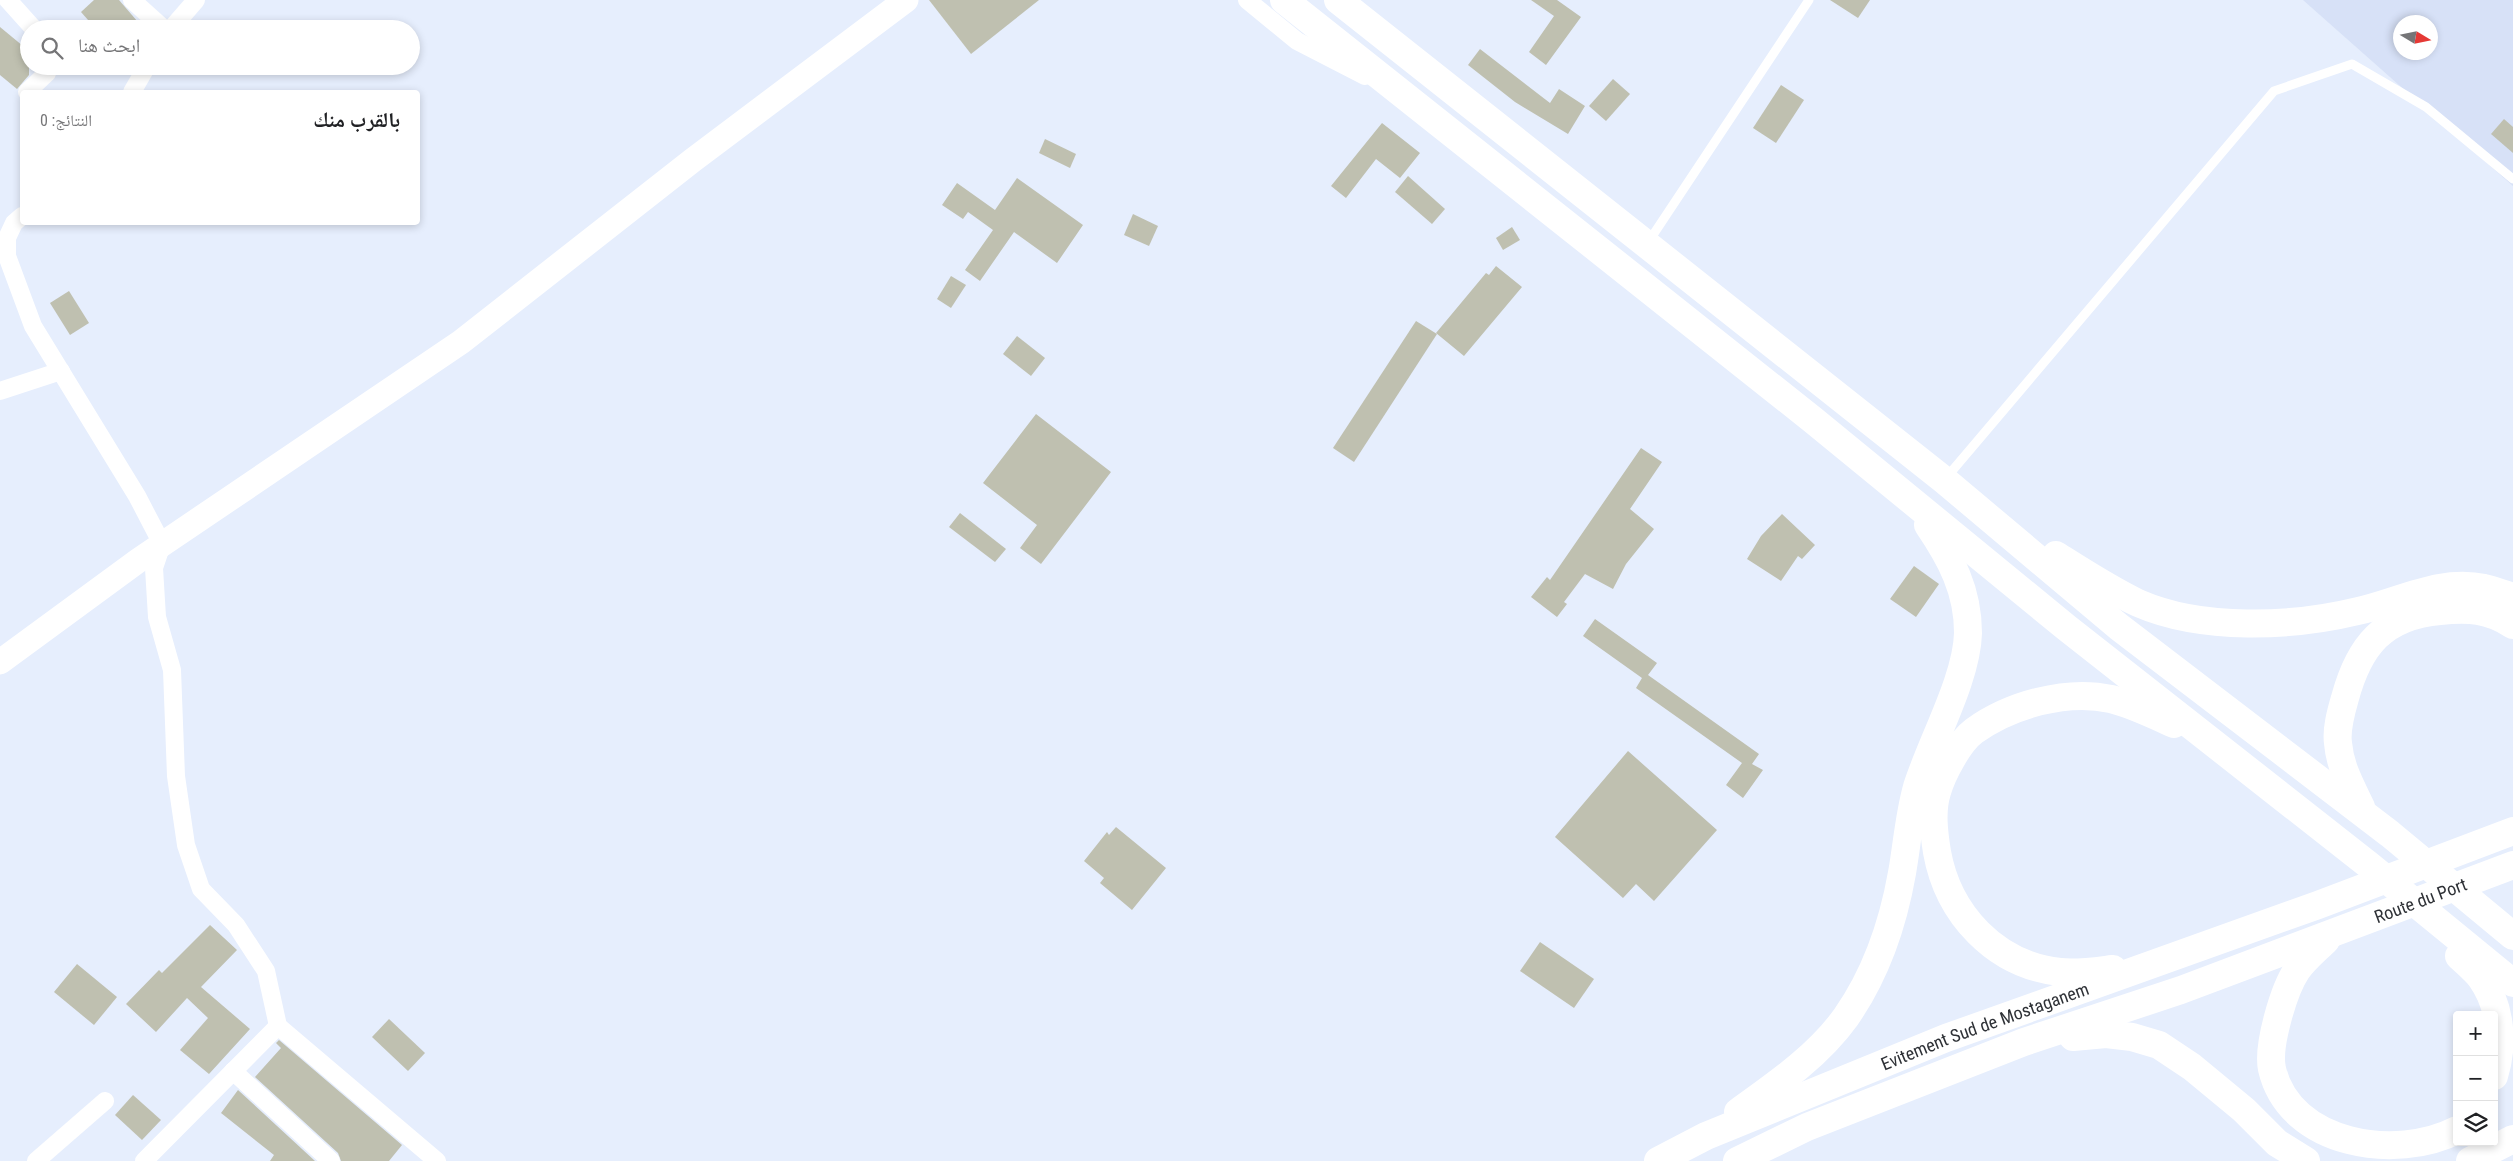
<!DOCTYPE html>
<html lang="ar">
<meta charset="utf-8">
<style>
body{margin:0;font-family:"Roboto Condensed","Noto Naskh Arabic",sans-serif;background:#f2f2f2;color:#202124;direction:rtl}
.controls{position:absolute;right:15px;bottom:15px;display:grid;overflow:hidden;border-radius:5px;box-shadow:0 2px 8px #0003}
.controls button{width:45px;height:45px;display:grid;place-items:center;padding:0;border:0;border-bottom:1px solid #e0e0e0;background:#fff;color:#202124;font:25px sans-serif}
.compass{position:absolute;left:2393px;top:15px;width:45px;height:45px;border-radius:50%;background:#fff;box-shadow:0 2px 8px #0003;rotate:100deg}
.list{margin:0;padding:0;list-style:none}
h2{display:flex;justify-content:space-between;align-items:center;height:65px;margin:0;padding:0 20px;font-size:21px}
h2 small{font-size:16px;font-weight:400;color:#757577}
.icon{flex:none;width:28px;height:28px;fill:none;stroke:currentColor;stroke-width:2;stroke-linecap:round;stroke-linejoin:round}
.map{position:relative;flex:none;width:2513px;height:1161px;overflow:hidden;direction:ltr}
.search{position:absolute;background:#fff;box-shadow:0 2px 8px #0003;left:20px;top:20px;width:400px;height:55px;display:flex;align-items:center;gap:12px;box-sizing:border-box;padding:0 18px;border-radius:28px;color:#757577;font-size:19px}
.panel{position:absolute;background:#fff;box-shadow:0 2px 8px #0003;left:20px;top:90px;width:400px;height:135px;border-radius:5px;direction:rtl}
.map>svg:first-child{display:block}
.built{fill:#d7e1f7;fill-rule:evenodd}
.building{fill:#bfc0b0}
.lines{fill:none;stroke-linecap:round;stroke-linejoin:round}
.lane{stroke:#fff;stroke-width:9}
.street{stroke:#fff;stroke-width:18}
.secondary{stroke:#fff;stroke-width:25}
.highway{stroke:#fff;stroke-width:28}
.labels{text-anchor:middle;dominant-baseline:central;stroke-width:4;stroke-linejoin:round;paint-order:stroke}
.street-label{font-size:18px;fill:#2e3136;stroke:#e6eefd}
</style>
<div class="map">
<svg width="2513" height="1161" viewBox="0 0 2513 1161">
<rect width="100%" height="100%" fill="#e6eefd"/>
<path class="built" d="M2303 0H2513V186ZM2400 22H2430V52H2400Z"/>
<g class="building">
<polygon points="94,0 119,0 144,29 96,29 81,12"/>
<polygon points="929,0 1039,0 971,54"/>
<polygon points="1531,0 1557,0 1581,17 1546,65 1529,52 1554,16"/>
<polygon points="1830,0 1870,0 1858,18"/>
<polygon points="0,27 29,51 29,75 17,89 0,75"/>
<polygon points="1480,49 1550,103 1559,89 1585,106 1568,134 1515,102 1468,65"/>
<polygon points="1613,79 1630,94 1606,121 1589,106"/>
<polygon points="1781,85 1804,100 1776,143 1753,128"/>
<polygon points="2504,119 2513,127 2513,153 2491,134"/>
<polygon points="1382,123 1420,153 1400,178 1376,159 1346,198 1331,186"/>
<polygon points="1045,139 1076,154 1070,168 1039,153"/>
<polygon points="1408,176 1445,209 1432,224 1395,192"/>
<polygon points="1017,178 1083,225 1057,263 1014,232 980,281 965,270 993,230 968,212 963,219 942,205 957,183 995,210"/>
<polygon points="1133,214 1158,226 1149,246 1124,235"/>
<polygon points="1512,227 1520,240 1503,250 1496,238"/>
<polygon points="1496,266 1522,287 1464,356 1436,333 1486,273 1489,275"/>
<polygon points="951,276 966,285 951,308 937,299"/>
<polygon points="69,291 89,323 70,335 50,303"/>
<polygon points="1416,321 1437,334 1354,462 1333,448"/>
<polygon points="1017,336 1045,358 1031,376 1003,354"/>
<polygon points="1036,414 1111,472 1041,564 1020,548 1037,525 983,483"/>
<polygon points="1641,448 1662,462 1630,509 1654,529 1626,564 1613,589 1585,574 1564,602 1567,604 1557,617 1531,597 1547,577 1550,580"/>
<polygon points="960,513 1006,549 995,562 949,527"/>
<polygon points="1782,514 1815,545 1802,559 1798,556 1781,581 1747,559 1761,536"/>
<polygon points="1914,566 1939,584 1916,617 1890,599"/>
<polygon points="1595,619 1657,663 1648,675 1759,754 1752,764 1763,770 1743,798 1726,785 1742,763 1636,688 1642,678 1583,636"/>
<polygon points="1628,751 1717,830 1654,901 1636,884 1623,898 1555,837"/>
<polygon points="1116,827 1166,868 1132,910 1100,883 1104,878 1084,861 1107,832 1109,835"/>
<polygon points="210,925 237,950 201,987 250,1029 209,1074 180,1050 208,1018 187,998 156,1032 126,1004 159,970 162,973"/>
<polygon points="1540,942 1594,979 1574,1008 1520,971"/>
<polygon points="77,964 117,997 94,1025 54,992"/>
<polygon points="389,1019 425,1053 408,1071 372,1037"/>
<polygon points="279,1040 402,1145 389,1161 341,1161 338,1153 255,1077 281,1048 276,1043"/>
<polygon points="238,1090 315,1161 270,1161 274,1155 221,1113"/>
<polygon points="133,1095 161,1120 142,1140 115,1115"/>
</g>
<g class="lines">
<g class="lane">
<polyline points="1649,241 1809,0"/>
<polyline points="1946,478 2274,91 2352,64 2426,107 2513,179"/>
</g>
<g class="street">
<polyline points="8,0 34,29"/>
<polyline points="132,0 164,29"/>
<polyline points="1247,0 1297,41 1365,76"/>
<polyline points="171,29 196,0"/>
<polyline points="27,92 47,73 49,66"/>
<polyline points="132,92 147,66"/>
<polyline points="22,216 14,223 7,238 7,256 33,326 137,496 162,544 154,568 157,617 172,670 176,776 186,845 201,889 236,925 266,971 278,1026"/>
<polyline points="0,391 61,371"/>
<polyline points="233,1071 331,1161"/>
<polyline points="36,1161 105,1101"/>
<polyline points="144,1161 278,1026 437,1161"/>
</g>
<polyline class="secondary" points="0,662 139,560 461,342 693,160 906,0"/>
<g class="highway">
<polyline points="1284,0 1813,420 2067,628 2370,866 2513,983"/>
<polyline points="1338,0 1944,480 2119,627 2390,834 2513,936"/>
<path d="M2056 555C2083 572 2109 589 2138 603 2202 631 2292 627 2358 611 2399 602 2441 578 2484 588 2494 590 2503 594 2513 597"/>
<path d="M2361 807C2351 786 2340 767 2338 743 2336 729 2341 712 2345 698 2359 646 2383 616 2440 611 2468 608 2489 609 2513 625"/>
<path d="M2326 940C2316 950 2305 959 2297 970 2284 989 2267 1046 2272 1069 2290 1146 2397 1161 2457 1130"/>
<path d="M2459 956C2466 963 2475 970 2481 978 2501 1006 2504 1044 2494 1076"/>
<path d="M2113 969C2096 971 2077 974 2060 972 1995 965 1948 914 1937 852 1934 833 1931 811 1937 792 1942 774 1959 742 1974 731 2010 705 2066 689 2111 699 2132 704 2154 715 2174 724"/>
<polyline points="2073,1037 2106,1034 2132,1037 2159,1045 2192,1067 2244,1110 2277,1143 2306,1161"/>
<path d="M1738 1112C1777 1084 1818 1056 1846 1017 1876 974 1893 924 1902 873 1907 845 1909 815 1917 787 1931 742 1967 679 1968 633 1968 590 1951 559 1928 525"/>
<path id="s1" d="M1658 1161 1706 1136 1946 1038 2318 905 2513 831"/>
<path id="s2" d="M1737 1161 1807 1127 2024 1042 2181 990 2513 865"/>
<polyline points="2470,1161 2513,1139"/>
</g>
</g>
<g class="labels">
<g class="street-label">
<text stroke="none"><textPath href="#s2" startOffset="732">Route du Port</textPath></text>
<text stroke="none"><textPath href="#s1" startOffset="354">Evitement Sud de Mostaganem</textPath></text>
</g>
</g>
</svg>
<div class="controls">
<button>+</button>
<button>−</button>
<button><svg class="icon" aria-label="layers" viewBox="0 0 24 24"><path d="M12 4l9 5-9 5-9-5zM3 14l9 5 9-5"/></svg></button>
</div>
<svg class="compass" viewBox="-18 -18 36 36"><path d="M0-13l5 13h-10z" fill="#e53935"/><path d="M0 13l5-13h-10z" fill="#757577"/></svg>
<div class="search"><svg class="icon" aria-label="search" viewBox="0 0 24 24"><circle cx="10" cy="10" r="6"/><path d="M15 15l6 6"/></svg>ابحث هنا</div>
<section class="panel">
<h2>بالقرب منك<small>النتائج: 0</small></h2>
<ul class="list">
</ul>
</section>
</div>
